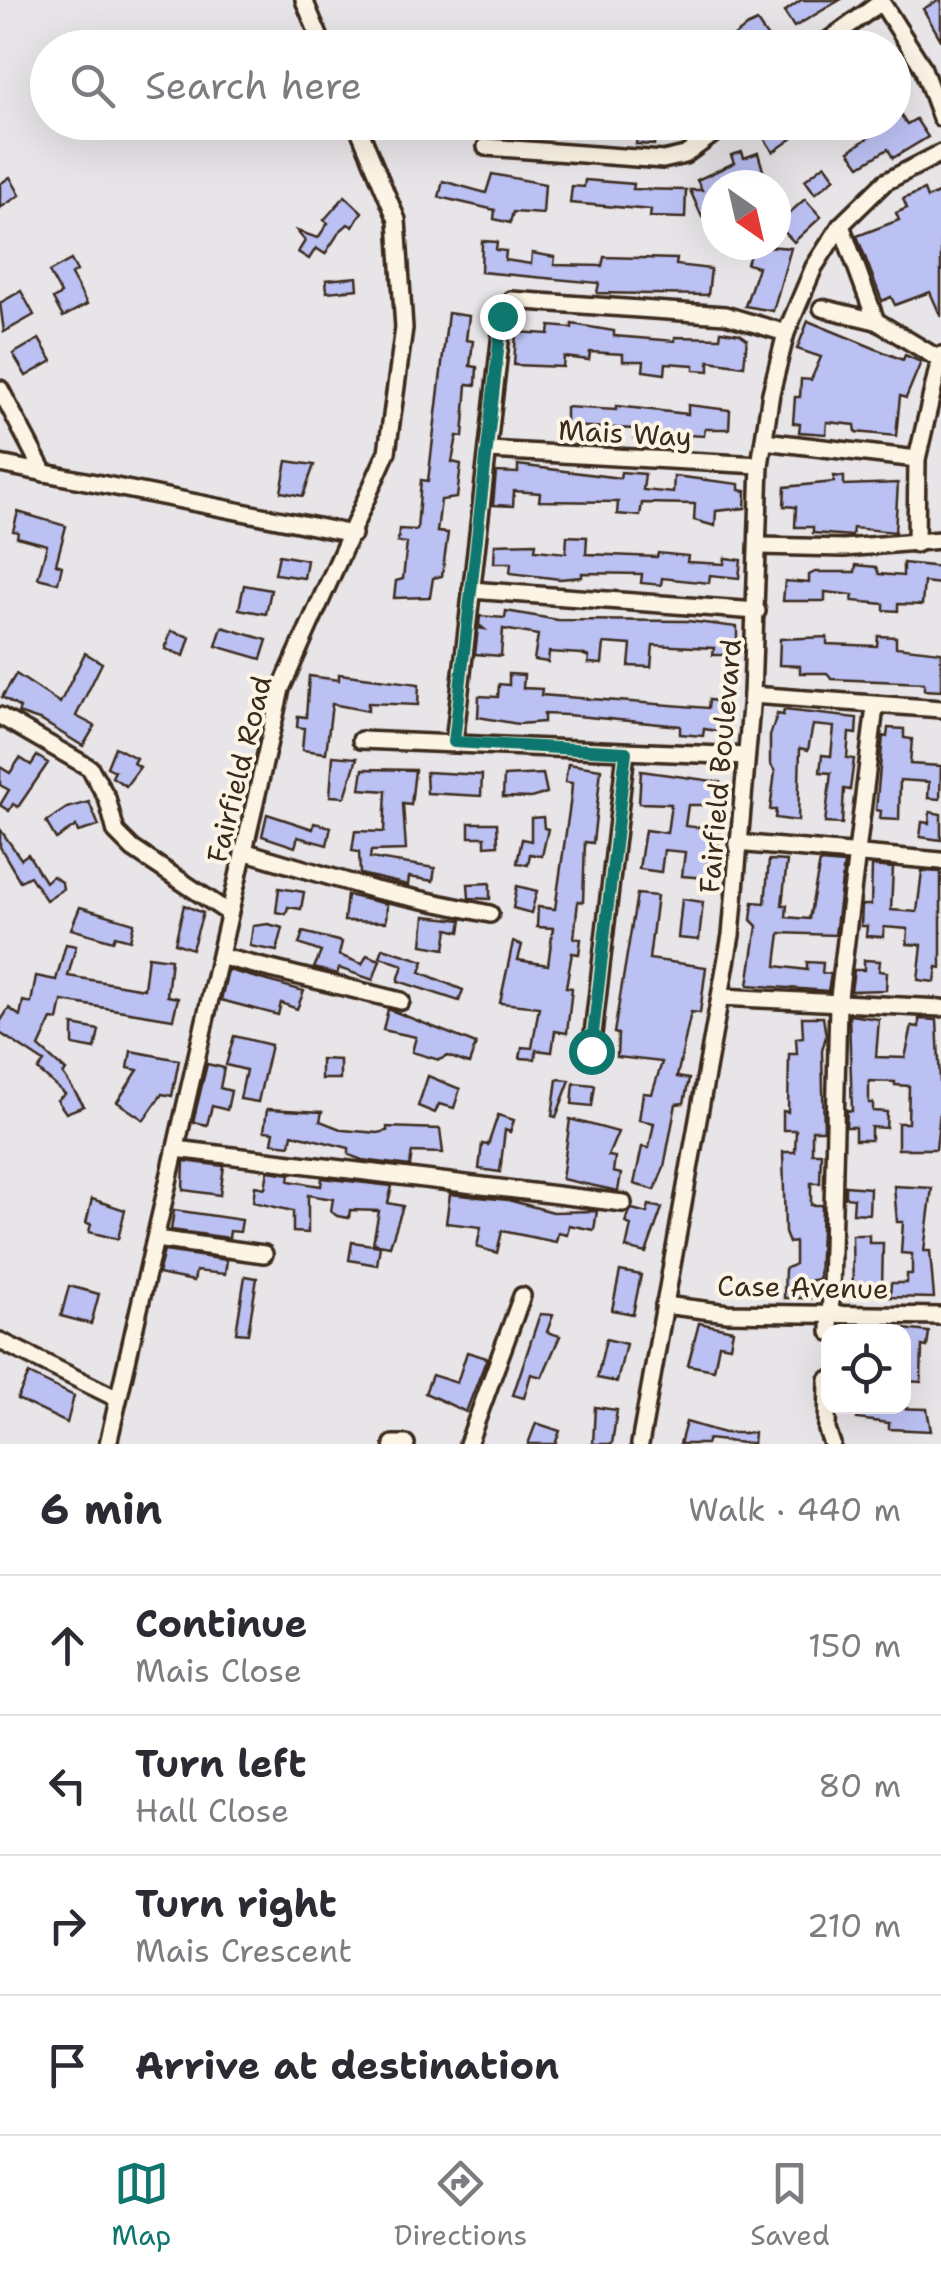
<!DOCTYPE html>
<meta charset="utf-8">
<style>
body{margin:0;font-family:"Shantell Sans",sans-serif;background:#f2f2f3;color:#2b2b33}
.controls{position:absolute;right:30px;bottom:30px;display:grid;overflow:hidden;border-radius:20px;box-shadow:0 10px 40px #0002}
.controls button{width:90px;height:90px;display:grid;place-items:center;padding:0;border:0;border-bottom:2px solid #e1e1e2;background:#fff;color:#2b2b33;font:50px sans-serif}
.compass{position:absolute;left:701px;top:170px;width:90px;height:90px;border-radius:50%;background:#fff;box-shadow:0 10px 40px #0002;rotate:146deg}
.stop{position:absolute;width:30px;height:30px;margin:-22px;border:8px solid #0f766e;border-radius:50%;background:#fff}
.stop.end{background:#0f766e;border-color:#fff;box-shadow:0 2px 10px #0008}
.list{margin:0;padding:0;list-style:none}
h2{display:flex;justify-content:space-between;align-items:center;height:130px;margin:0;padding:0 40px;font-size:42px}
h2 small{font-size:32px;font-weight:400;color:#7c7c81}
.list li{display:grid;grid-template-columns:65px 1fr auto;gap:30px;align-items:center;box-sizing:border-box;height:140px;padding:0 40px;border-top:2px solid #e1e1e2}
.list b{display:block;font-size:38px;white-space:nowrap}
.list p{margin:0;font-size:32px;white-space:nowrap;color:#7c7c81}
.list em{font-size:32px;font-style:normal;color:#7c7c81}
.icon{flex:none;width:55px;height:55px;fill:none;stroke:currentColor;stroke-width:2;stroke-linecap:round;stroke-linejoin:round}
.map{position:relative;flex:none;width:941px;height:1444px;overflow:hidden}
.search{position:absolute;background:#fff;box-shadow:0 10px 40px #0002;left:30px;right:30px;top:30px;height:110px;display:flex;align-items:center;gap:25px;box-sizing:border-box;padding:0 35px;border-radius:55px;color:#7c7c81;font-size:38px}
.sheet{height:690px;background:#fff}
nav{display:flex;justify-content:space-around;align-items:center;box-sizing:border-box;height:140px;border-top:2px solid #e1e1e2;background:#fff;font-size:28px;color:#7c7c81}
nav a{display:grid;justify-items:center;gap:5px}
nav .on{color:#0f766e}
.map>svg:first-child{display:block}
.building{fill:#bbc1f3;stroke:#3b2a1e;stroke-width:2.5}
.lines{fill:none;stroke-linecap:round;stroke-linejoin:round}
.minor-casing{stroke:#3b2a1e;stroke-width:22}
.minor{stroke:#fcf5e5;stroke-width:15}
.route{stroke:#0f766e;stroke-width:12}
.labels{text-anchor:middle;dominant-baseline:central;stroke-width:8;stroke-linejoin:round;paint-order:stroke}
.street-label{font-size:28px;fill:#3b2a1e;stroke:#fcf5e5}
</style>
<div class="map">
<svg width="941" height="1444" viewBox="0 0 941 1444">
<rect width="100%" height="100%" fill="#e8e5e9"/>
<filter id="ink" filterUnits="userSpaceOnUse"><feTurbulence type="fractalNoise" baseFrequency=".01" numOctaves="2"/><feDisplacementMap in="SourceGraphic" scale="20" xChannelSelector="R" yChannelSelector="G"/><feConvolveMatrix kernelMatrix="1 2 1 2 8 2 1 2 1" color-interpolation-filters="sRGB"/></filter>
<g filter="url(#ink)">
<g class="building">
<polygon points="801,0 840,0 794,27 784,12"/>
<polygon points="939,0 941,0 941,40 923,9"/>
<polygon points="757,22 775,48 718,48 746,27"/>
<polygon points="901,115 907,124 916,119 928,137 893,158 888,149 860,166 849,151"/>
<polygon points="538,122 574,122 573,136 537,133"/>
<polygon points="622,122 655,122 654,145 636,144 637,137 622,136"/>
<polygon points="768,122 782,122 793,138 773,152 758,129"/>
<polygon points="742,152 744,158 758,153 766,181 716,185 716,211 702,217 690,190 702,190 697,180 734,163 731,155"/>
<polygon points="825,164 835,178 815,194 805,180"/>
<polygon points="492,174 545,184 543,214 513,212 510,223 494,219 495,210 439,197 443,181 486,193"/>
<polygon points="10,177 20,195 0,208 0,184"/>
<polygon points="585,180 634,184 633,189 686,190 685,218 650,217 651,210 570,203 572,186 584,187"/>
<polygon points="924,190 927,198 938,193 941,200 941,317 930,292 895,305 891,297 882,301 857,236 899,220 896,213 907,208 903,199"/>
<polygon points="345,196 362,212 353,227 348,224 340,231 325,254 316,248 309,259 298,252 305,241 297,231 318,238 328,223 324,220"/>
<polygon points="805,199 821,217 794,242 777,224"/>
<polygon points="482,241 497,242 496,250 506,251 505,260 531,264 532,253 555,257 554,265 602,266 604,257 677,259 676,265 711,269 708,295 597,293 599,283 481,272"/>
<polygon points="753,245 791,248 773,311 745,306 758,267 747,264"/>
<polygon points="71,260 77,271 71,275 87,304 63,317 53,299 61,294 49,272"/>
<polygon points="357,277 358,289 327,292 326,280"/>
<polygon points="21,291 34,315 4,332 0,303"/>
<polygon points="448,313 469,316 466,340 473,341 470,366 477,367 476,385 467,384 463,437 457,436 452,462 461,464 457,498 441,500 437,532 448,533 442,576 433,578 430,597 394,598 396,581 403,579 407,543 398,542 399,529 417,530 421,480 428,481"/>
<polygon points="808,321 903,360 905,355 921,362 906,398 900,396 896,436 856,432 855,425 827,422 826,434 799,432 800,424 793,423 795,397 800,397 801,379 811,380 821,357 797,349"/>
<polygon points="572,324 614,331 614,336 675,341 675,337 720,338 721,331 740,334 747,339 744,366 709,361 709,371 694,370 694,365 666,363 665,374 643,371 644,361 623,361 623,354 590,352 589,360 564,357 563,367 514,365 516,332 549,334 550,326 572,328"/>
<polygon points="39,339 52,361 26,376 13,354"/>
<polygon points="688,405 730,410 729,429 705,429 704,436 655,433 654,440 634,438 635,429 566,426 566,407 616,410 616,406 688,414"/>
<polygon points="287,461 314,465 303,496 281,492"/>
<polygon points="518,465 620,478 621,472 645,474 643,490 673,493 674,476 739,484 739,490 746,491 745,508 716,511 715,526 694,520 695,504 642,503 640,516 617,514 618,502 539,501 540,493 514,491 513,506 493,505 496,472 518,473"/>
<polygon points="834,476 844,477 844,485 898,483 895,532 853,528 852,536 813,533 813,527 795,527 796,507 784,506 785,487 834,482"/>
<polygon points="18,512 66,526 56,564 62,566 58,583 38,578 47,545 17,537 18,532 13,531"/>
<polygon points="567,536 587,537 586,554 657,557 658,553 688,556 687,562 724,564 725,558 741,560 739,578 710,575 709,583 662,578 661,585 641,583 642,574 582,573 582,577 560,579 510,573 511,563 494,563 495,544 536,543 535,550 566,553"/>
<polygon points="279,555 307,560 304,578 275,574"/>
<polygon points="903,563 941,567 941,584 924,582 922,605 898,604 898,611 884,610 884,604 852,601 853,595 825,592 825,601 783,601 785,581 809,583 809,575 815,572 855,572 856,565 876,567 879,574 903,576"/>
<polygon points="244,585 271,590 266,614 239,609"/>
<polygon points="506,611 558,620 688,621 737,627 737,649 729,649 729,655 713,655 714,648 653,645 651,667 629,666 631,645 604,643 602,664 588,663 589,657 582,654 549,652 548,662 534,660 538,635 503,629 501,656 475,654 478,628 484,629 479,625 480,616 505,618"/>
<polygon points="222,627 267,640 261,659 216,646"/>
<polygon points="171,631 190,637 184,656 165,649"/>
<polygon points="878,636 896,637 896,647 941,652 941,691 924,690 924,683 831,679 827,673 800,673 800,666 779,665 780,639 827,637 827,644 877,646"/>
<polygon points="85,653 102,663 76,716 95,726 83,746 42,721 18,713 20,708 2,697 16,674 60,703"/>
<polygon points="339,674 419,684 418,705 368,703 368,711 332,704 326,753 302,750 304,728 297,727 298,716 306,717 309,676 339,680"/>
<polygon points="509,674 524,675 523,688 542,689 541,695 708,708 709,700 726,702 725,732 704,729 703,736 680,734 680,726 567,715 544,714 544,722 518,724 478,717 479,696 498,697 499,684 509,685"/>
<polygon points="784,710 857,718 856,734 849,733 847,758 854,759 850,790 844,789 842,824 825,823 831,773 820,772 822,755 831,756 834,727 813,725 808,750 800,748 798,821 775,818 776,810 770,810 775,772 770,763 770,736 777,714 783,715"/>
<polygon points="888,728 904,729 904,738 912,739 910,764 941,766 940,799 928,798 929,782 900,780 899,820 880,819 881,811 876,810 883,736 887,737"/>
<polygon points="115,747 136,758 133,763 140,767 126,786 112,777 115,771 107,767"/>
<polygon points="37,756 48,763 18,807 13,804 9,811 0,805 9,790 0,785 0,767 10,773 20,758 31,765"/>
<polygon points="333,756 357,758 345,797 330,796"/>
<polygon points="568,764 601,769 593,843 585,842 583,902 578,901 574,938 581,939 579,954 572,953 566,987 572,988 567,1033 555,1031 552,1052 536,1050 535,1059 520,1058 522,1047 532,1048 539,1007 500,1003 513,942 522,945 518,960 548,965 553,928 537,927 538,907 555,909 571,797 572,783 565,782"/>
<polygon points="363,769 415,770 411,805 403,804 406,850 371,851 370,858 435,868 433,881 409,877 408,885 360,874 359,852 352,851 355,831 384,832 386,791 360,789"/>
<polygon points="641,771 720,782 718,805 688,805 685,826 721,830 716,855 709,854 707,878 682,876 685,852 664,850 661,872 639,869 645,830 667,833 671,804 639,803"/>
<polygon points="426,772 482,775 481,796 427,793"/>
<polygon points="543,774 547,793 531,798 503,797 504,776"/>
<polygon points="89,802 99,826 78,832 76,826 56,839 46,822 67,808"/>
<polygon points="930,812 941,814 941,840 920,837 922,822 929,823"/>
<polygon points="267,814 313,829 314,823 331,827 327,845 298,837 295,847 262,836"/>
<polygon points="543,817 544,828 548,829 542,856 530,854 528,865 517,863 522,839 531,841 531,818"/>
<polygon points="469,823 497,823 498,845 485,846 485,837 469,837"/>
<polygon points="0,829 21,859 28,854 45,882 53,876 62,883 63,889 46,900 30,876 20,881 0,847"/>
<polygon points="769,860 787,861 782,905 787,905 786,917 809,919 820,862 844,864 835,935 780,933 777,956 776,966 807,970 807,962 823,963 822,973 831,974 828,991 748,985 757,926 751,920 753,902 765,903"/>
<polygon points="872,866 893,868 891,910 917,912 922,871 941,872 941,968 937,967 935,982 918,980 922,945 907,944 908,929 884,927 883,937 866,936 867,926 861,926 862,905 871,905"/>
<polygon points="490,883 490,899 469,898 468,884"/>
<polygon points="517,886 537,891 531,913 513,908"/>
<polygon points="279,888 304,892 301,909 288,907 286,914 276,912"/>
<polygon points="637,894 657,896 649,959 706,967 700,1013 691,1012 677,1077 689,1079 684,1103 676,1104 664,1167 655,1190 634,1184 642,1147 649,1148 654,1123 639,1120 643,1093 652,1094 662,1062 617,1057 618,1034 614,1033"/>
<polygon points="347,895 387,904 386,922 344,921"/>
<polygon points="682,899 703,902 699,940 678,938"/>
<polygon points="184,905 203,913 192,949 175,943"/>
<polygon points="80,907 134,923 130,940 115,936 113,941 71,929"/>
<polygon points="425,916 462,920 460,932 448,929 445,949 422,945"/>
<polygon points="268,924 283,928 277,951 250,946 253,926"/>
<polygon points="303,932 342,942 339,955 362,964 367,955 380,960 373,980 339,968 337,974 314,968 321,952 299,944"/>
<polygon points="66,944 76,946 68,976 144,989 148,956 171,959 167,996 178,998 173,1019 62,1001 58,1020 52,1019 39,1047 66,1071 63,1074 84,1106 66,1113 57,1100 65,1094 38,1070 44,1062 0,1033 0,1022 9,1008 20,1016 23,1001 31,1003 36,976 56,980"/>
<polygon points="383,948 424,961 420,972 463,990 459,1001 398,981 403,965 380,957"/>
<polygon points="864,960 880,961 879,971 887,972 886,990 851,991 854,970 864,970"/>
<polygon points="228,970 304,991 297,1009 281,1003 278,1015 221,1000"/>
<polygon points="388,1009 476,1044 469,1064 448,1056 439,1060 412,1052 416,1037 383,1030"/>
<polygon points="849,1015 879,1019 876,1057 905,1058 912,1026 919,1027 919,1019 937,1020 941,1103 936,1149 898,1149 898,1123 908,1123 909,1086 895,1085 895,1082 869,1081 869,1103 873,1103 873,1111 887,1112 886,1128 871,1127 871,1140 855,1140 855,1127 846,1127 847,1110 852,1111"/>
<polygon points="802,1017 823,1017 826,1036 822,1051 824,1130 812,1130 812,1153 821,1153 820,1183 811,1183 811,1205 822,1205 819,1279 812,1280 811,1298 784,1298 785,1269 795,1264 795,1242 789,1243 785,1233 783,1152 795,1152 796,1130 783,1130 783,1111 788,1112 789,1054 797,1054 796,1038 803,1037"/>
<polygon points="73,1025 99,1030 95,1049 73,1045"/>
<polygon points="234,1036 271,1045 258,1102 240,1099 246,1070 226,1065"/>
<polygon points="131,1051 179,1060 172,1096 162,1094 144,1120 117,1102 138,1070 128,1068"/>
<polygon points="321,1059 340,1060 340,1079 321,1079"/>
<polygon points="207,1064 224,1068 220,1088 231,1091 227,1110 212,1106 207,1125 193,1122"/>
<polygon points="428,1076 460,1089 454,1108 439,1104 435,1113 418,1106"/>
<polygon points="557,1079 570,1080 556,1117 552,1116"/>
<polygon points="574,1083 595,1085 592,1106 572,1104"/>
<polygon points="267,1109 322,1112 320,1121 343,1130 378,1133 387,1131 387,1127 440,1129 443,1153 412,1152 410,1166 362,1160 349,1155 349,1148 292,1134 290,1145 272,1143 274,1132 264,1131"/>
<polygon points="498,1115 514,1120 510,1132 505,1130 500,1172 479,1169 482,1144 488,1145"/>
<polygon points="570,1119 618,1132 608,1156 615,1157 613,1172 621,1174 618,1191 562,1179"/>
<polygon points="184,1161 224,1166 220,1195 183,1190"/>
<polygon points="268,1171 290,1174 289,1181 321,1186 322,1178 392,1186 388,1203 403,1206 390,1246 373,1243 379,1211 350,1210 349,1218 337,1216 331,1211 333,1199 308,1195 308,1233 293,1232 293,1211 253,1202 255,1186 265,1188"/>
<polygon points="845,1186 870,1188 869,1214 853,1213 854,1198 845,1197"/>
<polygon points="894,1186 932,1188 924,1251 930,1251 934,1298 890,1297 891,1283 907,1283 907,1274 912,1274 912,1254 901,1253 903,1222 897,1222"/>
<polygon points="450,1194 508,1200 553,1212 597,1211 594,1230 569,1225 567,1235 558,1233 556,1242 502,1231 497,1253 477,1247 481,1227 446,1223"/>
<polygon points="92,1199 125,1210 118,1239 89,1232 91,1224 86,1223"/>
<polygon points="649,1205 662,1208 646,1253 626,1248 631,1225 625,1223 628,1213 632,1209 647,1213"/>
<polygon points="174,1210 242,1220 240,1232 230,1231 229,1238 171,1230"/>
<polygon points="852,1235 869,1235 869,1243 883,1243 882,1290 853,1290"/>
<polygon points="352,1242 380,1246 377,1265 349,1260"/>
<polygon points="164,1251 227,1260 225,1274 196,1271 194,1281 158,1274"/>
<polygon points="620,1271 641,1275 633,1314 612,1310"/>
<polygon points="245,1276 257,1278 248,1334 236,1333"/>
<polygon points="69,1286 99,1294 91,1324 61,1316"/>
<polygon points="540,1314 553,1315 547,1332 560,1336 542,1377 531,1374 524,1398 513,1395"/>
<polygon points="699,1323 733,1330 730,1346 719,1344 714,1370 688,1365"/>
<polygon points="904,1329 929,1332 927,1347 922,1346 921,1382 904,1381"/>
<polygon points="606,1339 626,1344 617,1382 597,1378"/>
<polygon points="467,1352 487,1358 466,1412 425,1393 432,1375 457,1383"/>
<polygon points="29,1374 74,1396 67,1423 17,1399"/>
<polygon points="595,1407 617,1410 612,1444 593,1444"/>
<polygon points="890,1408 927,1409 931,1431 889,1429 889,1423 857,1419 858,1409 889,1412"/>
<polygon points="686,1422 724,1433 754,1433 753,1444 708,1439 706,1444 680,1444"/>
<polygon points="536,1423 560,1431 555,1444 528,1444"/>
</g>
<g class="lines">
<g class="minor-casing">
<g id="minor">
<polyline points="304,0 324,48"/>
<polyline points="880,0 922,66 941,118"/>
<polyline points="818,48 881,2"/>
<polyline points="486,147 663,160 685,155 730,122"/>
<polyline points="841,225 876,321"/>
<polyline points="822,308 876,321 939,359"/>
<polyline points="0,389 44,473"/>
<polyline points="764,441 917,459"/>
<polyline points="488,450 760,465"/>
<polyline points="0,464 353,534"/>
<polyline points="916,544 917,459 941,355"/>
<polyline points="760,546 844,548 941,540"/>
<polyline points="471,590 757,611"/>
<polyline points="752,695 941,709"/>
<polyline points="0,716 90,768 107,798 116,832 133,849 229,913"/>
<polyline points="361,740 746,756"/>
<polyline points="454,743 503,316 511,300 725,315 786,333"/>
<polyline points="737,843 941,861"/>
<polyline points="243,851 375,890 490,914"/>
<polyline points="222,957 401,1001"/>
<polyline points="721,997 941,1008"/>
<polyline points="591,1051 626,752"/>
<polyline points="176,1149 623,1203"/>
<polyline points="156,1239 264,1254"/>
<polyline points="664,1305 728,1313 941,1316"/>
<polyline points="830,1332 838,1005 875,707"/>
<polyline points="0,1341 118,1399"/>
<polyline points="828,1380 827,1430 832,1444"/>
<polyline points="108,1444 281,689 387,452 404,328 397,220 356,122"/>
<polyline points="393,1444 406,1444"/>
<polyline points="468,1444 522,1296"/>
<polyline points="640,1444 731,935 752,695 760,465 771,393 786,333 814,267 841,225 885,182 941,153"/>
</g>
</g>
<use href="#minor" class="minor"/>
</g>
</g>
<g class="lines" filter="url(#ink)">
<polyline class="route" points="502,316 454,742 626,752 591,1051"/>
</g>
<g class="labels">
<g class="street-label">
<text transform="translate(625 433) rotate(3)">Mais Way</text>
<text transform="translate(720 766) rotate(-85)">Fairfield Boulevard</text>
<text transform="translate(239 769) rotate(-76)">Fairfield Road</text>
<text transform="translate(803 1287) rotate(1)">Case Avenue</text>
</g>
</g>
</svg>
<div class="controls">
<button><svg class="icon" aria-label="locate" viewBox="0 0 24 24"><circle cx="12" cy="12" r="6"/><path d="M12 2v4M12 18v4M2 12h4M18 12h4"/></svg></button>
</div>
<svg class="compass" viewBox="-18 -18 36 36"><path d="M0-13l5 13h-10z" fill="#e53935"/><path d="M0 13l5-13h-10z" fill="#7c7c81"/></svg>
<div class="stop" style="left:591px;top:1051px"></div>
<div class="stop end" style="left:502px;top:316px"></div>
<div class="search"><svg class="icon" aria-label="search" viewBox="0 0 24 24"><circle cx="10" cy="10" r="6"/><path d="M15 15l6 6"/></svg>Search here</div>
</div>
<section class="sheet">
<h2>6 min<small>Walk · 440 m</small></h2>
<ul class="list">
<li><svg class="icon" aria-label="ahead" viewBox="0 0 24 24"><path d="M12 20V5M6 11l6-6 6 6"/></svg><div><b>Continue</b><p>Mais Close</p></div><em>150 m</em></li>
<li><svg class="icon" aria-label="left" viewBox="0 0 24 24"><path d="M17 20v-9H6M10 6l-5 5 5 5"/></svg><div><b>Turn left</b><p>Hall Close</p></div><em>80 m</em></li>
<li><svg class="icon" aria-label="right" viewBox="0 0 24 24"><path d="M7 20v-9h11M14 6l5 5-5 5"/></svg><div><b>Turn right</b><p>Mais Crescent</p></div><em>210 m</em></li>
<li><svg class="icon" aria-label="arrive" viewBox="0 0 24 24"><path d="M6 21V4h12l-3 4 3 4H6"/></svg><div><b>Arrive at destination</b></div></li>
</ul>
</section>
<nav>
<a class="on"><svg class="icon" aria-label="map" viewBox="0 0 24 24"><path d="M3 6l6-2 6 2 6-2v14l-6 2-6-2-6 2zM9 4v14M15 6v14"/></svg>Map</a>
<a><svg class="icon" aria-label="directions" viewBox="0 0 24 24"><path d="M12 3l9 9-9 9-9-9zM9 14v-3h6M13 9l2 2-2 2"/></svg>Directions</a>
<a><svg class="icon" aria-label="saved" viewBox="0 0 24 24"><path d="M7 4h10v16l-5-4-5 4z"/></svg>Saved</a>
</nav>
